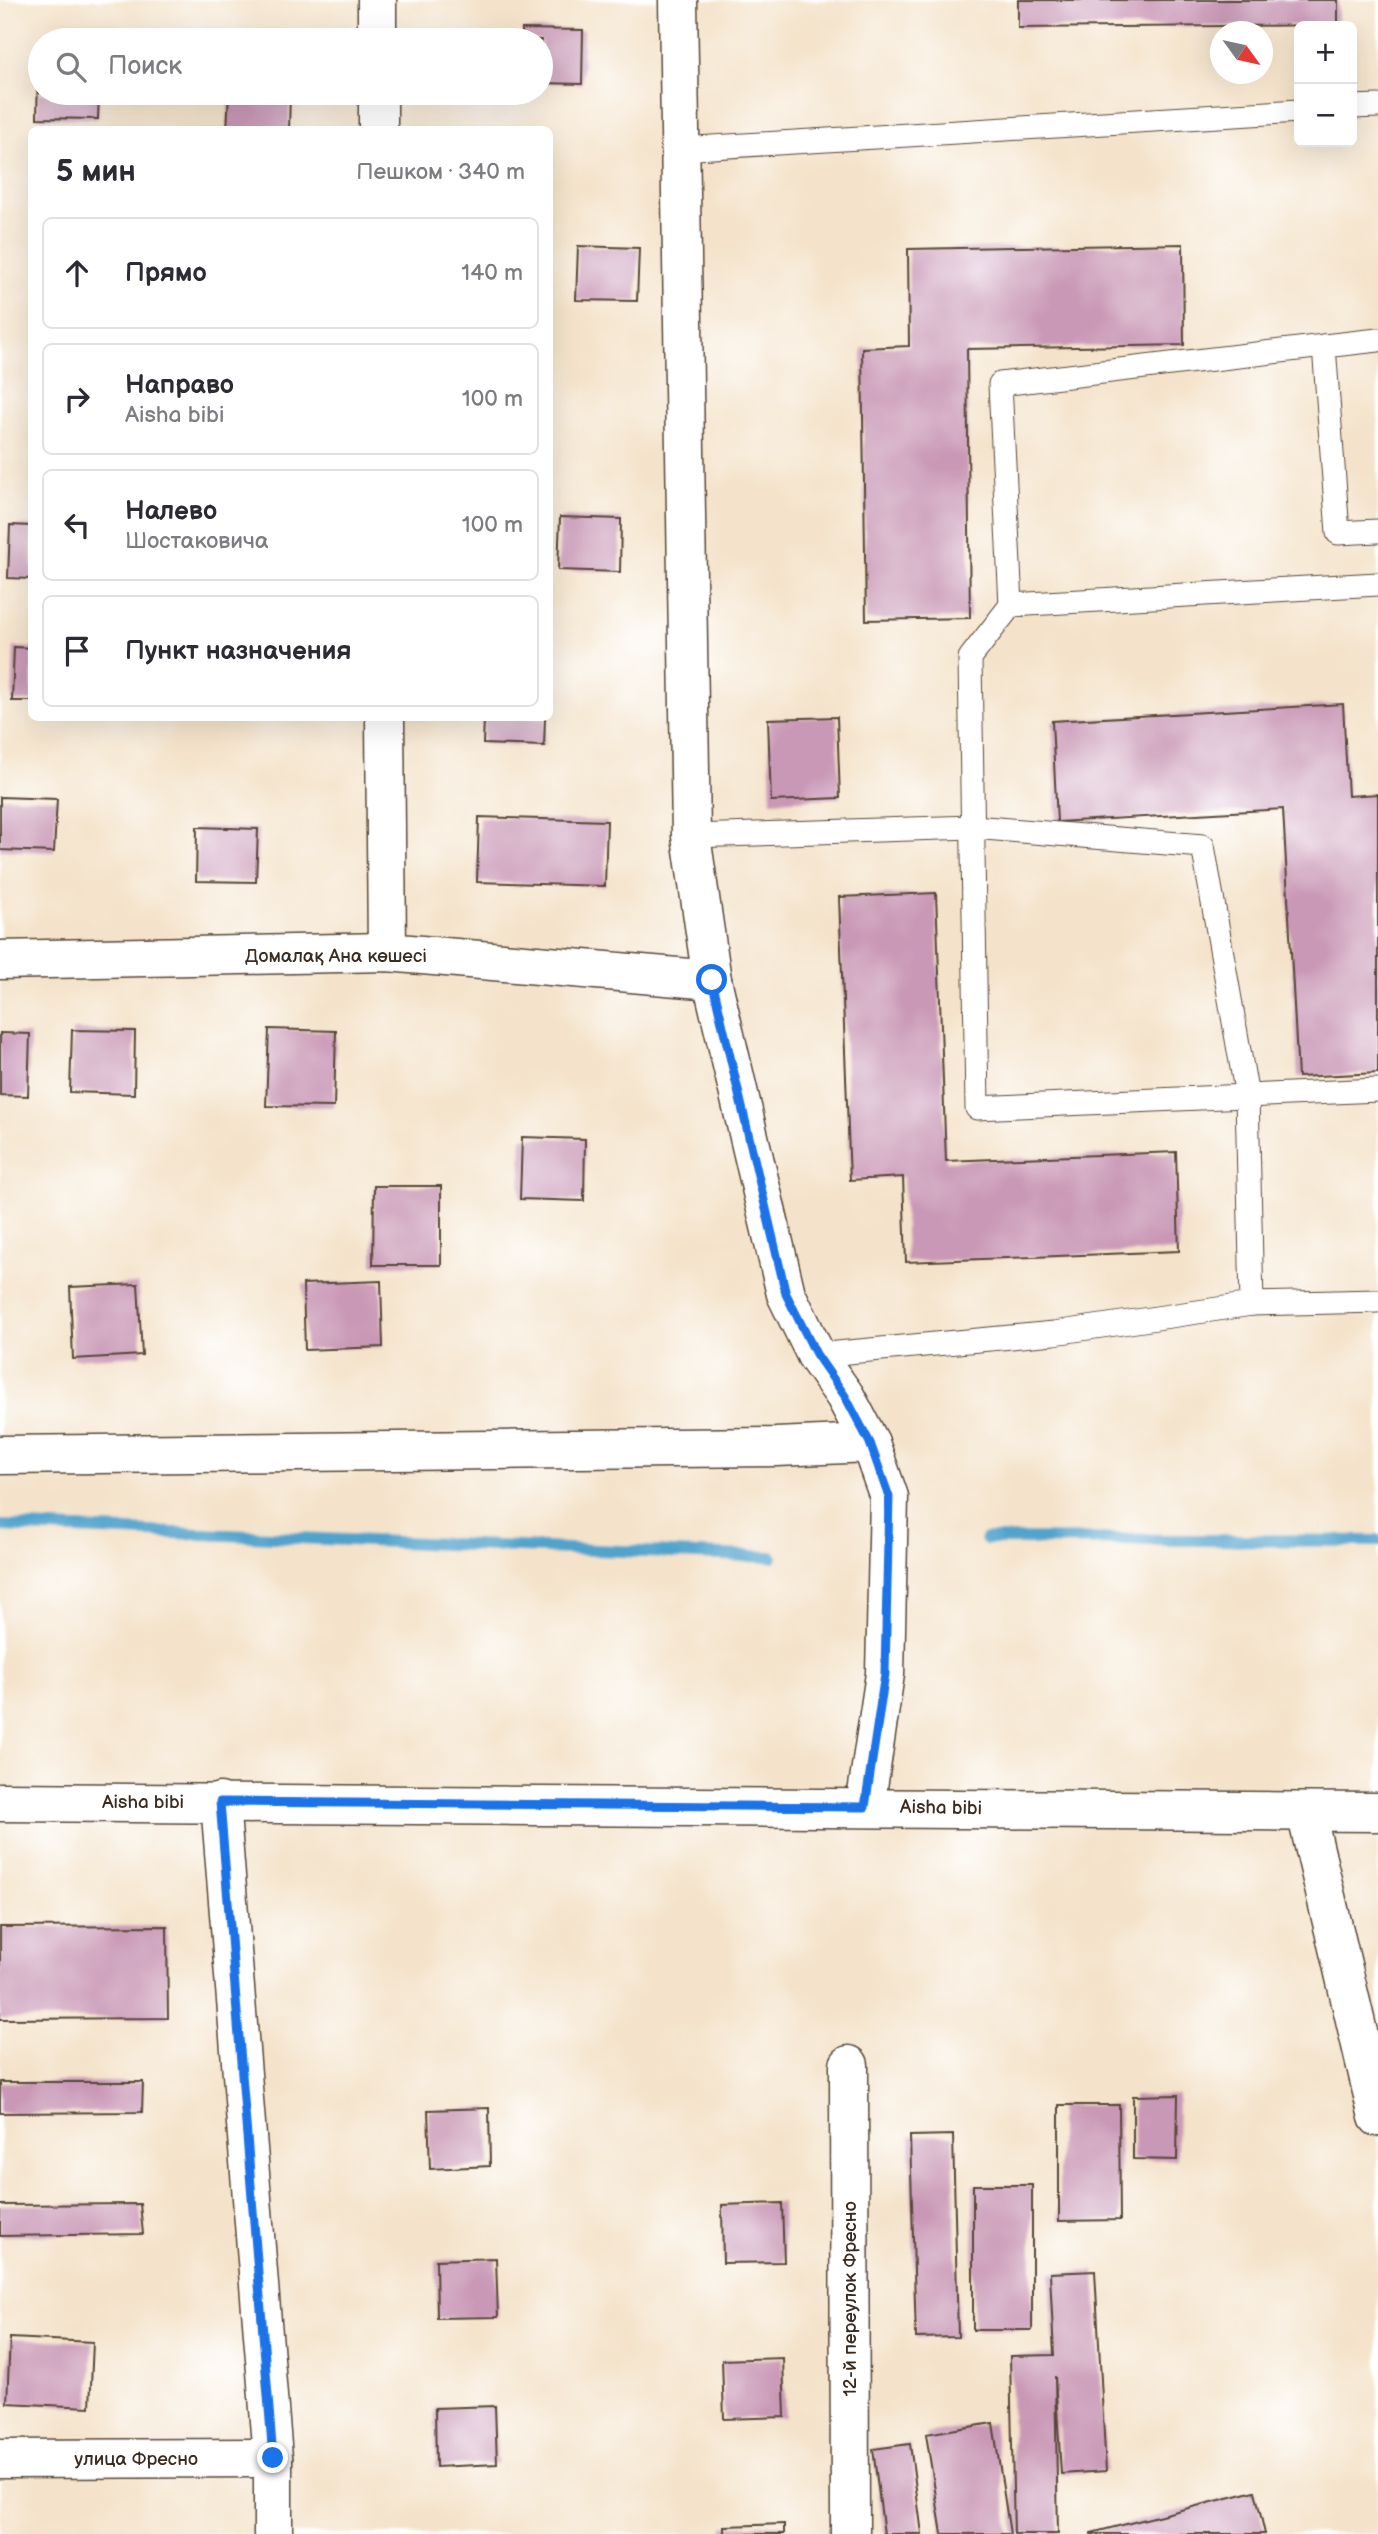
<!DOCTYPE html>
<html lang="ru">
<meta charset="utf-8">
<style>
body{margin:0;font-family:"Balsamiq Sans",sans-serif;background:#f2f2f3;color:#2b2b33}
.controls{position:absolute;right:21px;top:21px;display:grid;overflow:hidden;border-radius:10px;box-shadow:0 7px 28px #0002}
.controls button{width:63px;height:63px;display:grid;place-items:center;padding:0;border:0;border-bottom:2px solid #e1e1e2;background:#fff;color:#2b2b33;font:35px sans-serif}
.compass{position:absolute;left:1210px;top:21px;width:63px;height:63px;border-radius:50%;background:#fff;box-shadow:0 7px 28px #0002;rotate:123deg}
.stop{position:absolute;width:21px;height:21px;margin:-16px;border:5px solid #1a73e8;border-radius:50%;background:#fff}
.stop.end{background:#1a73e8;border-color:#fff;box-shadow:0 2px 7px #0008}
.list{margin:0;padding:0;list-style:none}
h2{display:flex;justify-content:space-between;align-items:center;height:91px;margin:0;padding:0 28px;font-size:30px}
h2 small{font-size:23px;font-weight:400;color:#7c7c81}
.list li{display:grid;grid-template-columns:46px 1fr auto;gap:21px;align-items:center;box-sizing:border-box;height:112px;margin:0 14px 14px;padding:0 14px;border:2px solid #e1e1e2;border-radius:10px}
.list b{display:block;font-size:26px;white-space:nowrap}
.list p{margin:0;font-size:23px;white-space:nowrap;color:#7c7c81}
.list em{font-size:23px;font-style:normal;color:#7c7c81}
.icon{flex:none;width:38px;height:38px;fill:none;stroke:currentColor;stroke-width:2;stroke-linecap:round;stroke-linejoin:round}
.map{position:relative;flex:none;width:1378px;height:2534px;overflow:hidden}
.search{position:absolute;background:#fff;box-shadow:0 7px 28px #0002;left:28px;top:28px;width:525px;height:77px;display:flex;align-items:center;gap:18px;box-sizing:border-box;padding:0 24px;border-radius:38px;color:#7c7c81;font-size:26px}
.panel{position:absolute;background:#fff;box-shadow:0 7px 28px #0002;left:28px;top:126px;width:525px;height:595px;border-radius:10px}
.map>svg:first-child{display:block}
.lines{fill:none;stroke-linecap:round;stroke-linejoin:round}
.stream{stroke:#51a3cc;stroke-width:12}
.building{fill:#c998b6}
.lane-casing{stroke:#574638;stroke-width:25}
.street-casing{stroke:#574638;stroke-width:41}
.secondary-casing{stroke:#574638;stroke-width:41}
.primary-casing{stroke:#574638;stroke-width:41}
.lane{stroke:#fff;stroke-width:23}
.street{stroke:#fff;stroke-width:38}
.secondary{stroke:#fff;stroke-width:38}
.primary{stroke:#fff;stroke-width:38}
.route{stroke:#1a73e8;stroke-width:9}
.labels{text-anchor:middle;dominant-baseline:central;stroke-width:6;stroke-linejoin:round;paint-order:stroke}
.street-label{font-size:19px;fill:#3b2a1e;stroke:#fff}
</style>
<div class="map">
<svg width="1378" height="2534" viewBox="0 0 1378 2534">
<rect width="100%" height="100%" fill="#fff"/>
<filter id="ink" filterUnits="userSpaceOnUse"><feTurbulence type="fractalNoise" baseFrequency=".0143" numOctaves="2"/><feDisplacementMap in="SourceGraphic" scale="14" xChannelSelector="R" yChannelSelector="G"/><feConvolveMatrix kernelMatrix="1 2 1 2 8 2 1 2 1" color-interpolation-filters="sRGB"/></filter>
<filter id="wash" filterUnits="userSpaceOnUse"><feTurbulence type="fractalNoise" baseFrequency=".00686" numOctaves="4" result="noise"/><feDisplacementMap in="SourceGraphic" scale="28" xChannelSelector="R" yChannelSelector="G"/><feGaussianBlur stdDeviation="1.57" result="paint"/><feColorMatrix in="noise" values="0 0 0 0 0 0 0 0 0 0 0 0 0 0 0 0 0 1.4 0 .05"/><feComposite in="paint" operator="in"/></filter>
<g filter="url(#wash)">
<rect width="100%" height="100%" fill="#f4e3ca"/>
<g class="lines">
<g class="stream">
<polyline points="0,1526 772,1557"/>
<polyline points="986,1539 1378,1541"/>
</g>
</g>
<g id="blocks">
<g class="building">
<polygon points="1018,0 1338,0 1338,25 1018,28"/>
<polygon points="522,29 583,30 582,84 541,83 541,40 522,40"/>
<polygon points="38,72 40,72 40,93 99,93 98,119 37,118"/>
<polygon points="229,93 290,93 289,130 227,130"/>
<polygon points="1183,244 1184,345 967,349 970,618 866,620 862,348 909,346 908,249"/>
<polygon points="578,246 639,248 637,301 576,300"/>
<polygon points="560,517 621,519 620,572 558,570"/>
<polygon points="10,525 32,526 32,579 8,578"/>
<polygon points="14,647 32,648 32,701 12,701"/>
<polygon points="1343,704 1348,796 1378,794 1378,1073 1298,1077 1283,809 1057,822 1052,721"/>
<polygon points="837,717 840,798 771,801 768,719"/>
<polygon points="484,718 545,718 544,746 483,744"/>
<polygon points="0,797 57,799 54,852 0,850"/>
<polygon points="479,817 607,821 605,886 477,882"/>
<polygon points="197,827 258,829 256,882 196,881"/>
<polygon points="936,893 946,1161 1176,1152 1179,1251 906,1262 903,1177 850,1180 839,897"/>
<polygon points="269,1029 336,1031 334,1107 266,1106"/>
<polygon points="72,1030 135,1031 134,1094 70,1092"/>
<polygon points="0,1033 30,1034 28,1096 0,1095"/>
<polygon points="522,1137 585,1139 584,1201 520,1199"/>
<polygon points="374,1186 441,1186 441,1265 373,1265"/>
<polygon points="381,1281 383,1347 305,1350 303,1284"/>
<polygon points="138,1284 142,1355 73,1359 70,1287"/>
<polygon points="167,1926 168,2018 0,2019 0,1927"/>
<polygon points="0,2082 143,2082 142,2112 0,2113"/>
<polygon points="1178,2095 1177,2160 1133,2159 1133,2096"/>
<polygon points="1059,2105 1119,2105 1120,2220 1059,2221"/>
<polygon points="489,2108 490,2166 430,2169 428,2110"/>
<polygon points="953,2135 958,2337 916,2338 910,2136"/>
<rect x="973" y="2185" width="59" height="145"/>
<polygon points="782,2203 784,2262 723,2263 722,2205"/>
<polygon points="140,2204 143,2234 0,2236 0,2205"/>
<polygon points="496,2258 498,2317 437,2318 436,2260"/>
<polygon points="1095,2271 1106,2471 1061,2474 1055,2376 1058,2534 1014,2534 1010,2356 1054,2355 1050,2273"/>
<polygon points="10,2338 93,2342 90,2407 7,2403"/>
<polygon points="783,2358 785,2417 724,2419 722,2360"/>
<polygon points="495,2406 497,2464 436,2467 435,2408"/>
<polygon points="993,2423 1010,2534 942,2534 926,2434"/>
<polygon points="910,2444 922,2534 884,2534 873,2449"/>
<polygon points="1255,2491 1265,2534 1091,2534 1091,2533"/>
<polygon points="784,2524 784,2534 724,2534 724,2526"/>
</g>
</g>
</g>
<g filter="url(#ink)">
<use href="#blocks" fill-opacity="0" stroke="#574638" stroke-width="2"/>
<g class="lines">
<g class="lane-casing">
<g id="lane">
<polyline points="1352,107 1378,106"/>
<polyline points="680,149 1299,111"/>
<polyline points="1378,340 1324,346 1338,533 1378,531"/>
<polyline points="1378,584 1011,605 970,658 977,1108 1378,1090"/>
<polyline points="1011,605 1000,384 1324,346"/>
<polyline points="691,836 973,827 1203,846 1247,1096 1252,1304"/>
<polyline points="816,1355 1054,1333 1252,1304 1378,1301"/>
</g>
</g>
<g class="street-casing">
<g id="street">
<polyline points="377,0 377,40"/>
<polyline points="378,93 378,130"/>
<polyline points="385,718 387,952"/>
<polyline points="0,960 387,952 712,980"/>
<polyline points="0,1455 776,1447 870,1443"/>
<polyline points="1306,1812 1378,2117"/>
<polyline points="849,2065 850,2534"/>
<polyline points="0,2459 273,2458"/>
</g>
</g>
<g class="secondary-casing">
<g id="secondary">
<polyline points="678,0 691,836 712,980 786,1294 816,1355 845,1396 870,1443 889,1497 885,1674 865,1807"/>
<polyline points="220,1802 273,2458 273,2534"/>
</g>
</g>
<g class="primary-casing">
<polyline id="primary" points="0,1802 1378,1812"/>
</g>
<use href="#lane" class="lane"/>
<use href="#street" class="street"/>
<use href="#secondary" class="secondary"/>
<use href="#primary" class="primary"/>
</g>
</g>
<g class="lines" filter="url(#ink)">
<polyline class="route" points="273,2458 220,1802 865,1807 885,1674 889,1497 870,1443 845,1396 816,1354 786,1294 712,980"/>
</g>
<g class="labels">
<g class="street-label">
<text x="336" y="956">Домалақ Ана көшесі</text>
<text x="143" y="1802">Aisha bibi</text>
<text transform="translate(941 1808) rotate(1)">Aisha bibi</text>
<text transform="translate(850 2299) rotate(-90)">12-й переулок Фресно</text>
<text x="136" y="2459">улица Фресно</text>
</g>
</g>
</svg>
<div class="controls">
<button>+</button>
<button>−</button>
</div>
<svg class="compass" viewBox="-18 -18 36 36"><path d="M0-13l5 13h-10z" fill="#e53935"/><path d="M0 13l5-13h-10z" fill="#7c7c81"/></svg>
<div class="stop" style="left:712px;top:980px"></div>
<div class="stop end" style="left:273px;top:2458px"></div>
<div class="search"><svg class="icon" aria-label="search" viewBox="0 0 24 24"><circle cx="10" cy="10" r="6"/><path d="M15 15l6 6"/></svg>Поиск</div>
<section class="panel">
<h2>5 мин<small>Пешком · 340 m</small></h2>
<ul class="list">
<li><svg class="icon" aria-label="ahead" viewBox="0 0 24 24"><path d="M12 20V5M6 11l6-6 6 6"/></svg><div><b>Прямо</b></div><em>140 m</em></li>
<li><svg class="icon" aria-label="right" viewBox="0 0 24 24"><path d="M7 20v-9h11M14 6l5 5-5 5"/></svg><div><b>Направо</b><p>Aisha bibi</p></div><em>100 m</em></li>
<li><svg class="icon" aria-label="left" viewBox="0 0 24 24"><path d="M17 20v-9H6M10 6l-5 5 5 5"/></svg><div><b>Налево</b><p>Шостаковича</p></div><em>100 m</em></li>
<li><svg class="icon" aria-label="arrive" viewBox="0 0 24 24"><path d="M6 21V4h12l-3 4 3 4H6"/></svg><div><b>Пункт назначения</b></div></li>
</ul>
</section>
</div>
